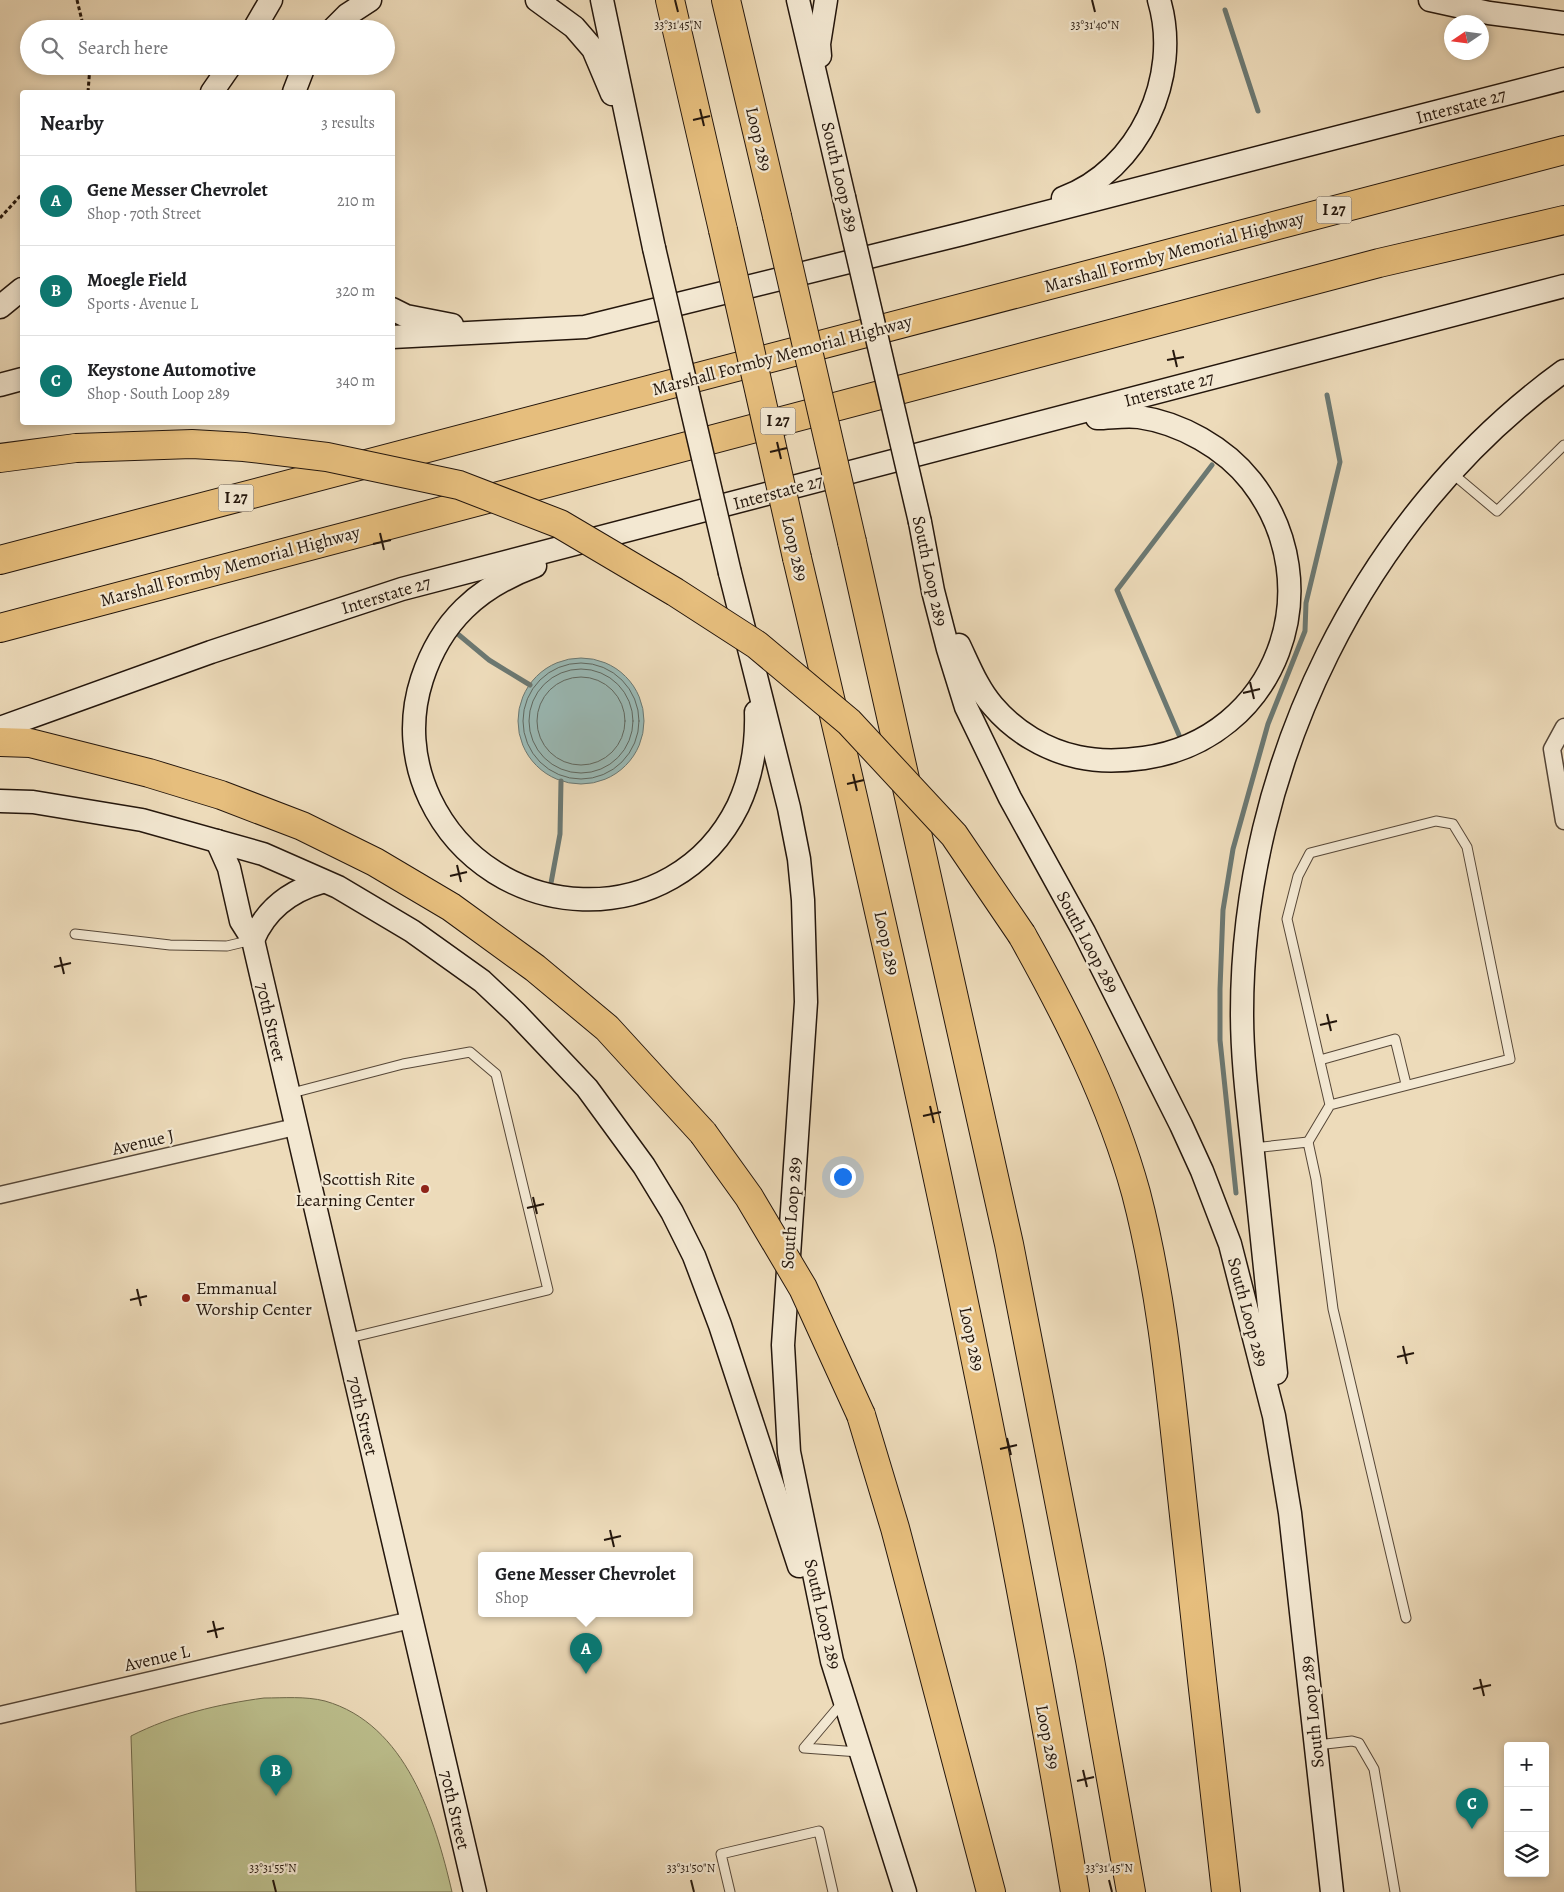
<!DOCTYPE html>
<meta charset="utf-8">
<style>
body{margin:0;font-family:Alegreya,serif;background:#f2f2f2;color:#202124}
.controls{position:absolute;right:15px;bottom:15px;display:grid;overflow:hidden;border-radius:5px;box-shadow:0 2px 8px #0003}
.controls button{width:45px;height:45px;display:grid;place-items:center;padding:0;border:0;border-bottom:1px solid #e0e0e0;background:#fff;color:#202124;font:25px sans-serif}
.compass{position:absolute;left:1444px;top:15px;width:45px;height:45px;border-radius:50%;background:#fff;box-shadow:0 2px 8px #0003;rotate:257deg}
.you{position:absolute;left:842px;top:1176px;width:18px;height:18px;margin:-12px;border:4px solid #fff;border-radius:50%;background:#1a73e8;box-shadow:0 0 0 8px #1a73e833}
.badge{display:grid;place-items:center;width:32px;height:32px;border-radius:50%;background:#0f766e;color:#fff;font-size:16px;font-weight:700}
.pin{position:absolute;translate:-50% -41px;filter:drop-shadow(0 1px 2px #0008)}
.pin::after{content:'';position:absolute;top:26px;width:18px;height:15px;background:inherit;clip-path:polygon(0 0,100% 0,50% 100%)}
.popup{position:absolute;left:478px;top:1552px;width:215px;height:65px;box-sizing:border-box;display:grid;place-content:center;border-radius:5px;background:#fff;filter:drop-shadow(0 1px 4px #0005);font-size:16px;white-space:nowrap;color:#757577}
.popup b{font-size:19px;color:#202124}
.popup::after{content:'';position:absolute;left:50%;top:100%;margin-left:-10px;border:10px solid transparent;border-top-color:#fff}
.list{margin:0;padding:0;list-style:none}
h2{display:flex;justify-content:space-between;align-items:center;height:65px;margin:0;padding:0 20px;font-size:21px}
h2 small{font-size:16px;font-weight:400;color:#757577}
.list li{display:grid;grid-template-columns:32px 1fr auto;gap:15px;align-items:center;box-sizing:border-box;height:90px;padding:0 20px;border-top:1px solid #e0e0e0}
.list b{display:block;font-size:19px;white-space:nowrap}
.list p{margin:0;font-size:16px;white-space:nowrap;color:#757577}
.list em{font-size:16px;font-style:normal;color:#757577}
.icon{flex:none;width:28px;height:28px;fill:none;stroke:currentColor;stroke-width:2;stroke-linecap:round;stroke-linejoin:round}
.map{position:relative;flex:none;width:1564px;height:1892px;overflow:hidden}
.search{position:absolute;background:#fff;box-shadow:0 2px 8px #0003;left:20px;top:20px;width:375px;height:55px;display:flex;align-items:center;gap:12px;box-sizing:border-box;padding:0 18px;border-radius:28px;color:#757577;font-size:19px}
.panel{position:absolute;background:#fff;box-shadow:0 2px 8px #0003;left:20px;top:90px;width:375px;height:335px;border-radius:5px}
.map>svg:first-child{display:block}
.green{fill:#bcbf8d;stroke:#706a4c}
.water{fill:#9abab6;stroke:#6b7872}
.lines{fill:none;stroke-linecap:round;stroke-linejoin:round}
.shore{stroke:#5f6861;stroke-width:1}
.stream{stroke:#6b7872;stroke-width:5}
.lane-casing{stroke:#564738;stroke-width:11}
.street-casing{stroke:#564738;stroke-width:19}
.secondary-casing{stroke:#24160c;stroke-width:25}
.highway-casing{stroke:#24160c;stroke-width:30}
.path{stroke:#24160c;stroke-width:3;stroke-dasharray:4 2.5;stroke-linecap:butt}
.lane{stroke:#f3e8d2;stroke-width:9}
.street{stroke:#f3e8d2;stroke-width:16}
.secondary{stroke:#f3e8d2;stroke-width:22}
.highway{stroke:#e6be7d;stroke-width:28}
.secondary-bridge-casing{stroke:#24160c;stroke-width:25;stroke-linecap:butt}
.highway-bridge-casing{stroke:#24160c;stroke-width:30;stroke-linecap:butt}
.secondary-bridge{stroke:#f3e8d2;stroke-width:22}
.highway-bridge{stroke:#e6be7d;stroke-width:28}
.ticks{fill:none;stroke:#24160c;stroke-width:2}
.poi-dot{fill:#8f2418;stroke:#f3e8d2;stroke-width:2}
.labels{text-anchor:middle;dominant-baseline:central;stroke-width:4.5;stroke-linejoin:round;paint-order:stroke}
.shield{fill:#f3e8d2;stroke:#625547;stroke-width:1}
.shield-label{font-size:16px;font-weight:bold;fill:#24160c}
.street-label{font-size:18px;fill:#24160c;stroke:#f3e8d2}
.poi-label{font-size:18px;fill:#24160c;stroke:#f3e8d2;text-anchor:end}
.ticks-label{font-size:12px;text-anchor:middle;fill:#24160c;stroke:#f3e8d2;stroke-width:4.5;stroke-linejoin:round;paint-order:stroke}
</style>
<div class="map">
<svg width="1564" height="1892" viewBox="0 0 1564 1892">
<rect width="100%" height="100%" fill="#eddbba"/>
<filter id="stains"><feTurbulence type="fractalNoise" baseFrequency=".004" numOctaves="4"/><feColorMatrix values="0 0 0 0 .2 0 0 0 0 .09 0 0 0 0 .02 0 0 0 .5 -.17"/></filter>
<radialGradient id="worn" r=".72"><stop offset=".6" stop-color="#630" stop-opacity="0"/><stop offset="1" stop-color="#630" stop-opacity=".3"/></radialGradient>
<path class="green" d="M264 1698C284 1698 305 1696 325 1701 406 1724 435 1819 452 1892H136L131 1736C172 1715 219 1704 264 1698Z"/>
<circle class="water" cx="581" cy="721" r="63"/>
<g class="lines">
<g class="shore">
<circle cx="581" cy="721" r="58"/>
<circle cx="581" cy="721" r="52"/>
<circle cx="581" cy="721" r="44"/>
</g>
<g class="stream">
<polyline points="1225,10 1258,111"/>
<polyline points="459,635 489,660 530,685"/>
<polyline points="1179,735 1117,590 1212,465"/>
<polyline points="551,883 560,834 561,781"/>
<polyline points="1236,1193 1220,1040 1220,989 1223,910 1233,849 1268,724 1305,631 1306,603 1340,462 1327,395"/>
</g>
<g class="lane-casing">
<g id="lane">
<polyline points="1453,474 1497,511 1564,445"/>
<polyline points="75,934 170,945 227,946 252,940"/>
<polyline points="1320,1060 1395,1039 1406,1084"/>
<polyline points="288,1094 403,1064 470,1052 496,1074 548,1290 345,1339"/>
<polyline points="1308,1142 1330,1105 1510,1059 1467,847 1453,824 1436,821 1310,853 1298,876 1287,919 1330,1105"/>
<polyline points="1253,1148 1308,1142 1316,1179 1333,1309 1406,1618"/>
<polyline points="842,1703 804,1748 859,1752"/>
<polyline points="1317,1745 1352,1741 1359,1743 1374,1769 1395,1892"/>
<polyline points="730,1892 721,1854 819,1831 833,1892"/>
</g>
</g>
<g class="street-casing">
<g id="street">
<polyline points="1564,727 1552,749 1564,821"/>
<polyline points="0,1195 295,1127"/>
<polyline points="0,1715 411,1620"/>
</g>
</g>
<g class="secondary-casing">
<g id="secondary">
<polyline points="537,0 574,27 593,49 612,94"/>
<polyline points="602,0 654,248"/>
<polyline points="798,0 844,197"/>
<polyline points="1430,0 1489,13 1564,23"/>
<polyline points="254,29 271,0"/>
<polyline points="333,29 347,15 370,0"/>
<polyline points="820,56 819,44 826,0"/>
<polyline points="212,92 230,66"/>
<polyline points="294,92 304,66"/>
<path d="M1063 198C1139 170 1182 77 1159 0"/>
<polyline points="0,307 22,289"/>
<polyline points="392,309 406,316 452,325"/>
<polyline points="392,337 585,327 962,234 1564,79"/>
<polyline points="0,385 22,379"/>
<polyline points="920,522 933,591 948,649 966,707 1010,798 1084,932 1181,1125 1202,1171 1230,1244 1274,1416 1290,1513 1332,1892"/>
<path d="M535 566C478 587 441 621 422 679 409 719 412 761 430 799 491 927 674 936 738 806 752 776 757 745 756 712"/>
<polyline points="730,573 789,808 799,859 803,900 806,1002 783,1345 789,1452 832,1661 905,1892"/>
<path d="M959 645C969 666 978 689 993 706 1015 732 1046 750 1078 757 1100 762 1122 761 1144 758 1277 739 1333 586 1251 481 1225 448 1181 423 1139 417 1126 415 1110 418 1097 418"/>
<polyline points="0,728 211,652 402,589 1564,286"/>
<polyline points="0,801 33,802 142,820 263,854 338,887 412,931 482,981 516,1013 587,1088 644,1166 672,1212 694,1256 720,1325 799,1566"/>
<polyline points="217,841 229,868 241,921 253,940 475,1892"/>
<path d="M253 940C266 909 290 891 322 882"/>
<path d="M1276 1373C1269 1303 1261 1233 1254 1163 1249 1113 1242 1063 1242 1013 1242 766 1363 516 1564 371"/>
</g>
</g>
<g class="highway-casing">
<g id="highway">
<polyline points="670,0 723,230"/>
<polyline points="726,0 777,216"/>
<polyline points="0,458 76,448"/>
<polyline points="852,542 1009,1244 1090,1660 1131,1892"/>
<path d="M797 558C902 1000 1000 1444 1075 1892"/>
<polyline points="0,560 1564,150"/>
<polyline points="0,628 1379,263 1564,220"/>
<polyline points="0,742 30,743 149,773 221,795 302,826 375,862 451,907 535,968 607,1028 703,1133"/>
<path d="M1022 935C1068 1017 1111 1102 1136 1193 1162 1293 1171 1395 1182 1497 1196 1629 1211 1760 1226 1892"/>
<polyline points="861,1415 895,1528 991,1892"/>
</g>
</g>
<g class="path">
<polyline points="77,0 84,29"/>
<polyline points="88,92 90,66"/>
<polyline points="0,218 22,194"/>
</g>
<use href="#lane" class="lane"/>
<use href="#street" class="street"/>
<use href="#secondary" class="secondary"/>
<use href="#highway" class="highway"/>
<g class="secondary-bridge-casing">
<g id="secondary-bridge">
<polyline points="844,197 920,522"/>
<polyline points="654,248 730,573"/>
</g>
</g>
<g class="highway-bridge-casing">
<g id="highway-bridge">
<polyline points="777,216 852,542"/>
<polyline points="723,230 797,558"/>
<polyline points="76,448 192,444 244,447 327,457 459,485 560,524 675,592 757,645 849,722 954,835 1022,935"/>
<polyline points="703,1133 749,1197 803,1288 861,1415"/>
</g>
</g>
<use href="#secondary-bridge" class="secondary-bridge"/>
<use href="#highway-bridge" class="highway-bridge"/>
</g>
<path class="ticks" d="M675 0 678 12M1092 0 1095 12M700 109 704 126M693 120 710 116M1173 350 1177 367M1167 360 1184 357M777 442 781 459M770 452 787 448M380 533 384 550M373 544 391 540M1250 682 1254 699M1243 693 1260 689M853 774 857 791M847 784 864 780M457 865 461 882M450 876 467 872M60 957 64 974M54 967 71 963M1327 1014 1331 1031M1320 1025 1337 1021M930 1106 934 1123M923 1116 941 1112M533 1197 537 1214M527 1208 544 1204M137 1289 141 1306M130 1300 147 1296M1403 1346 1407 1364M1397 1357 1414 1353M1007 1438 1011 1455M1000 1449 1017 1445M610 1530 614 1547M604 1540 621 1536M213 1621 217 1638M207 1632 224 1628M1480 1679 1484 1696M1473 1689 1491 1685M1083 1770 1087 1787M1077 1781 1094 1777M273 1880 276 1892M691 1880 694 1892M1109 1880 1112 1892"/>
<g class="poi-dot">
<circle cx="425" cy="1189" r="5"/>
<circle cx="186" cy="1298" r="5"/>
</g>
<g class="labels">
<g class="shield">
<rect x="1316.5" y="196.5" width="35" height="27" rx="4"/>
<rect x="760.5" y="407.5" width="35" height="27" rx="4"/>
<rect x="218.5" y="484.5" width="35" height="27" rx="4"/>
</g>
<g class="shield-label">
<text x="1334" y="210">I 27</text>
<text x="778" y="421">I 27</text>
<text x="236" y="498">I 27</text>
</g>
<g class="street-label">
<text transform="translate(1461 106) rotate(-15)">Interstate 27</text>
<text transform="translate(759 139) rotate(77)">Loop 289</text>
<text transform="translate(840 177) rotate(77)">South Loop 289</text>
<text transform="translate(1174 252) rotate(-15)">Marshall Formby Memorial Highway</text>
<text transform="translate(782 355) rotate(-15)">Marshall Formby Memorial Highway</text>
<text transform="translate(1169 389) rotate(-15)">Interstate 27</text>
<text transform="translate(778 492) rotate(-15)">Interstate 27</text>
<text transform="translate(795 549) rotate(77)">Loop 289</text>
<text transform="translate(230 566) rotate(-15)">Marshall Formby Memorial Highway</text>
<text transform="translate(930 571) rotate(78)">South Loop 289</text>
<text transform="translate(386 595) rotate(-17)">Interstate 27</text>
<text transform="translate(1088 942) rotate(62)">South Loop 289</text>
<text transform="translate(887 943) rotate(78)">Loop 289</text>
<text transform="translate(271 1022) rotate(77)">70th Street</text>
<text transform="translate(143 1142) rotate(-13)">Avenue J</text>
<text transform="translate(791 1213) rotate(-86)">South Loop 289</text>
<text transform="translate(1248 1312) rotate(75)">South Loop 289</text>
<text transform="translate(972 1339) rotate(78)">Loop 289</text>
<text transform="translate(363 1416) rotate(77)">70th Street</text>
<text transform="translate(823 1614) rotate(77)">South Loop 289</text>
<text transform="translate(157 1658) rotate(-13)">Avenue L</text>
<text transform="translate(1312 1712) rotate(-96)">South Loop 289</text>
<text transform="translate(1048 1737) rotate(79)">Loop 289</text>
<text transform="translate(455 1810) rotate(77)">70th Street</text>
</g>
<g class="poi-label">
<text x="415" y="1179">Scottish Rite<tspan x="415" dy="21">Learning Center</tspan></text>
<text x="196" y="1288" text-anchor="start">Emmanual<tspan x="196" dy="21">Worship Center</tspan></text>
</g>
</g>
<g class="ticks-label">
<text x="678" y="29">33°31'45"N</text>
<text x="1095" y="29">33°31'40"N</text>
<text x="273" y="1872">33°31'55"N</text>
<text x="691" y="1872">33°31'50"N</text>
<text x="1109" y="1872">33°31'45"N</text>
</g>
<rect width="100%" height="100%" filter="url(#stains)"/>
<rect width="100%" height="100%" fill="url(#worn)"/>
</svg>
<div class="controls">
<button>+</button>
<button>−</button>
<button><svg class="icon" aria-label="layers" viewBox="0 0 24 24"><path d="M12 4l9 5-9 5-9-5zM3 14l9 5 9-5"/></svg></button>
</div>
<svg class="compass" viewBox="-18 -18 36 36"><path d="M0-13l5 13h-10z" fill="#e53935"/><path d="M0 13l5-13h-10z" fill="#757577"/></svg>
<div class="you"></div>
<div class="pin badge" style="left:586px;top:1674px">A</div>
<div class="popup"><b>Gene Messer Chevrolet</b>Shop</div>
<div class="pin badge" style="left:276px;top:1796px">B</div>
<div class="pin badge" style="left:1472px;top:1829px">C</div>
<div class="search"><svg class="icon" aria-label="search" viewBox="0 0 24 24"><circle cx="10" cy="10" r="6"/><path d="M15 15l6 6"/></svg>Search here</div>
<section class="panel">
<h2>Nearby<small>3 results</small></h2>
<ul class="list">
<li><span class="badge">A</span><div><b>Gene Messer Chevrolet</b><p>Shop · 70th Street</p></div><em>210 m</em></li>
<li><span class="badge">B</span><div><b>Moegle Field</b><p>Sports · Avenue L</p></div><em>320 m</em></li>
<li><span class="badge">C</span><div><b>Keystone Automotive</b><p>Shop · South Loop 289</p></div><em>340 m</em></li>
</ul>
</section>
</div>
